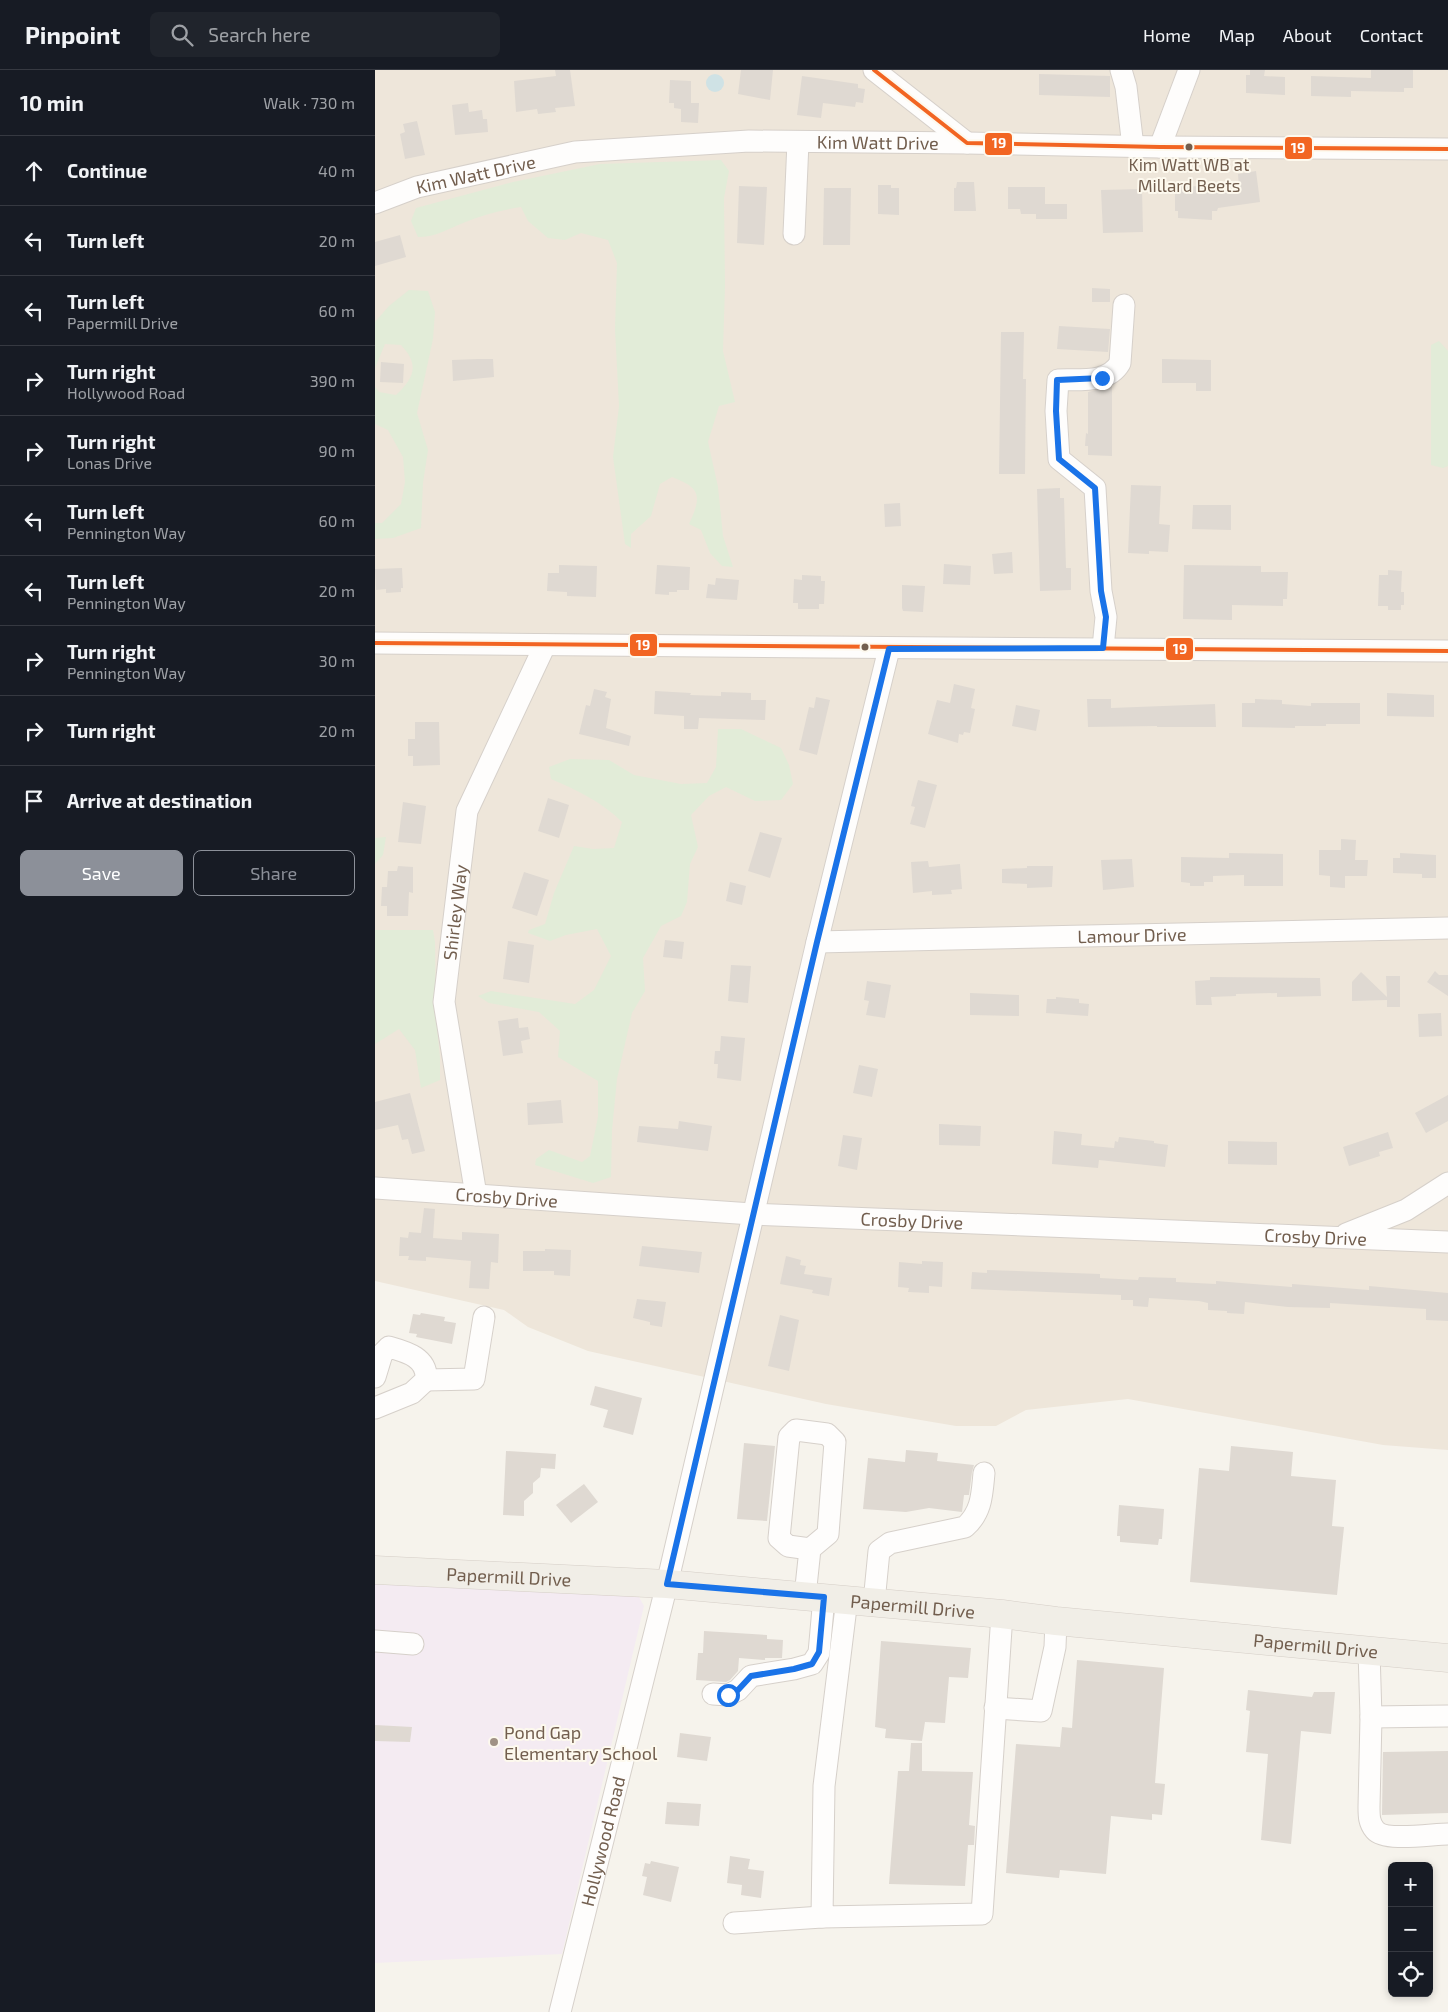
<!DOCTYPE html>
<meta charset="utf-8">
<style>
body{margin:0;font-family:"Exo 2",sans-serif;background:#20242c;color:#f1f3f6}
.controls{position:absolute;right:15px;bottom:15px;display:grid;overflow:hidden;border-radius:8px;box-shadow:0 2px 8px #0003}
.controls button{width:45px;height:45px;display:grid;place-items:center;padding:0;border:0;border-bottom:1px solid #363941;background:#171b24;color:#f1f3f6;font:25px sans-serif}
.stop{position:absolute;width:15px;height:15px;margin:-11px;border:4px solid #1a73e8;border-radius:50%;background:#fff}
.stop.end{background:#1a73e8;border-color:#fff;box-shadow:0 1px 5px #0008}
.list{margin:0;padding:0;list-style:none}
h2{display:flex;justify-content:space-between;align-items:center;height:65px;margin:0;padding:0 20px;font-size:21px}
h2 small{font-size:16px;font-weight:400;color:#9ea1a6}
.list li{display:grid;grid-template-columns:32px 1fr auto;gap:15px;align-items:center;box-sizing:border-box;height:70px;padding:0 20px;border-top:1px solid #363941}
.list b{display:block;font-size:19px;white-space:nowrap}
.list p{margin:0;font-size:16px;white-space:nowrap;color:#9ea1a6}
.list em{font-size:16px;font-style:normal;color:#9ea1a6}
.actions{display:flex;gap:10px;padding:15px 20px}
.actions a{flex:1;padding:11px 0;border:1px solid #8c9099;border-radius:8px;text-align:center;font-size:18px;color:#8c9099}
.actions .main{background:#8c9099;color:#fff}
.icon{flex:none;width:28px;height:28px;fill:none;stroke:currentColor;stroke-width:2;stroke-linecap:round;stroke-linejoin:round}
.map{position:relative;flex:none;width:1073px;height:1942px;overflow:hidden}
header{display:flex;align-items:center;gap:30px;box-sizing:border-box;height:70px;padding:0 25px;background:#171b24;border-bottom:1px solid #363941}
header strong{font-size:24px}
nav{display:flex;gap:28px;margin-inline-start:auto;font-size:18px}
.search{width:350px;height:45px;background:#20242c;display:flex;align-items:center;gap:12px;box-sizing:border-box;padding:0 18px;border-radius:8px;color:#9ea1a6;font-size:19px}
main{display:flex}
aside{flex:1;background:#171b24}
.map>svg:first-child{display:block}
.residential{fill:#eee6da}
.education{fill:#f4ebf2}
.green{fill:#e2ecd8}
.water{fill:#cfe2e5}
.building{fill:#dfd9d2}
.lines{fill:none;stroke-linecap:round;stroke-linejoin:round}
.minor-casing{stroke:#d6d0ca;stroke-width:23}
.major-casing{stroke:#d5cec7;stroke-width:29}
.minor{stroke:#fefdfc;stroke-width:21}
.major{stroke:#f1eee7;stroke-width:28}
.bus-1-casing{stroke:#fdf9ee;stroke-width:8}
.bus-1{stroke:#f26522;stroke-width:4}
.route{stroke:#1a73e8;stroke-width:6}
.bus-dot{fill:#725e4e;stroke:#fdf9ee;stroke-width:2}
.poi-dot{fill:#a09285;stroke:#fdf9ee;stroke-width:2}
.labels{text-anchor:middle;dominant-baseline:central;stroke-width:4;stroke-linejoin:round;paint-order:stroke}
.bus-label{font-size:17px;fill:#725e4e;stroke:#fdf9ee}
.street-label{font-size:18px;fill:#725e4e;stroke:#fdf9ee}
.poi-label{font-size:18px;fill:#725e4e;stroke:#fdf9ee;text-anchor:start}
.line-badge{stroke:#fdf9ee;stroke-width:2}
.badge-label{font-size:14px;text-anchor:middle;font-weight:bold;fill:#fff}
</style>
<header>
<strong>Pinpoint</strong>
<div class="search"><svg class="icon" aria-label="search" viewBox="0 0 24 24"><circle cx="10" cy="10" r="6"/><path d="M15 15l6 6"/></svg>Search here</div>
<nav><a>Home</a><a>Map</a><a>About</a><a>Contact</a></nav>
</header>
<main>
<aside>
<h2>10 min<small>Walk · 730 m</small></h2>
<ul class="list">
<li><svg class="icon" aria-label="ahead" viewBox="0 0 24 24"><path d="M12 20V5M6 11l6-6 6 6"/></svg><div><b>Continue</b></div><em>40 m</em></li>
<li><svg class="icon" aria-label="left" viewBox="0 0 24 24"><path d="M17 20v-9H6M10 6l-5 5 5 5"/></svg><div><b>Turn left</b></div><em>20 m</em></li>
<li><svg class="icon" aria-label="left" viewBox="0 0 24 24"><path d="M17 20v-9H6M10 6l-5 5 5 5"/></svg><div><b>Turn left</b><p>Papermill Drive</p></div><em>60 m</em></li>
<li><svg class="icon" aria-label="right" viewBox="0 0 24 24"><path d="M7 20v-9h11M14 6l5 5-5 5"/></svg><div><b>Turn right</b><p>Hollywood Road</p></div><em>390 m</em></li>
<li><svg class="icon" aria-label="right" viewBox="0 0 24 24"><path d="M7 20v-9h11M14 6l5 5-5 5"/></svg><div><b>Turn right</b><p>Lonas Drive</p></div><em>90 m</em></li>
<li><svg class="icon" aria-label="left" viewBox="0 0 24 24"><path d="M17 20v-9H6M10 6l-5 5 5 5"/></svg><div><b>Turn left</b><p>Pennington Way</p></div><em>60 m</em></li>
<li><svg class="icon" aria-label="left" viewBox="0 0 24 24"><path d="M17 20v-9H6M10 6l-5 5 5 5"/></svg><div><b>Turn left</b><p>Pennington Way</p></div><em>20 m</em></li>
<li><svg class="icon" aria-label="right" viewBox="0 0 24 24"><path d="M7 20v-9h11M14 6l5 5-5 5"/></svg><div><b>Turn right</b><p>Pennington Way</p></div><em>30 m</em></li>
<li><svg class="icon" aria-label="right" viewBox="0 0 24 24"><path d="M7 20v-9h11M14 6l5 5-5 5"/></svg><div><b>Turn right</b></div><em>20 m</em></li>
<li><svg class="icon" aria-label="arrive" viewBox="0 0 24 24"><path d="M6 21V4h12l-3 4 3 4H6"/></svg><div><b>Arrive at destination</b></div></li>
</ul>
<div class="actions"><a class="main">Save</a><a>Share</a></div>
</aside>
<div class="map">
<svg width="1073" height="1942" viewBox="0 0 1073 1942">
<rect width="100%" height="100%" fill="#f6f3ec"/>
<polygon class="residential" points="0,0 1073,0 1073,1380 1008,1375 753,1329 651,1340 621,1356 581,1356 451,1334 213,1281 153,1257 129,1240 0,1211"/>
<polygon class="education" points="0,1514 258,1524 264,1527 269,1536 187,1884 0,1893"/>
<g class="green">
<path d="M346 90 354 101 349 128 350 216 348 281 360 332 344 336 333 372 343 417 348 466 358 497 347 496 335 483 326 460 314 454C327 426 326 418 297 407L285 414 276 446 256 464V478L250 474 238 387 244 336 240 259 242 193 233 170 206 163 190 170 173 168 153 151 146 137C126 140 107 145 88 153 73 159 61 167 43 167L36 151 41 138 138 112 225 94Z"/>
<path d="M34 220 53 221 60 242 58 269 42 343 53 380 48 413 46 458 18 468 0 469V453H7L26 434 30 412 28 387 13 360 0 354V317L4 322 21 325C39 308 45 295 26 275L10 274 0 298V252L14 236Z"/>
<polygon points="1064,271 1073,281 1073,396 1068,398 1056,395 1056,275"/>
<path d="M343 659H366L406 678 414 695 418 714 406 730 380 731 351 717 334 726 316 745 323 777 315 794 312 832 306 846 286 856 268 888 270 921 257 943 242 1009 237 1060 236 1107 218 1113 160 1095 161 1089 174 1080 207 1092 215 1086 223 1047V1011L183 987 185 961 164 942 114 933 103 926 116 921 200 934 219 920 236 886 222 859 191 865 175 871 153 863 154 860 170 854 179 823 199 776 218 779 239 778 247 752C227 732 202 720 176 709L174 697 195 689 234 690 259 705 306 714 332 713 341 697Z"/>
<polygon points="11,767 8,785 0,794 0,768"/>
<polygon points="0,860 58,860 60,872 61,947 65,987 65,1010 46,1018 40,980 24,959 0,974"/>
</g>
<circle class="water" cx="340" cy="13" r="9"/>
<g class="building">
<polygon points="180,0 195,0 200,36 180,38 181,42 163,44 162,39 141,42 139,11 181,6"/>
<polygon points="366,0 398,0 395,30 363,24"/>
<polygon points="875,0 890,0 889,6 910,7 910,25 871,23 871,5 875,5"/>
<polygon points="996,0 1038,0 1038,18 1029,18 1029,22 976,21 976,27 936,26 936,6 996,8"/>
<polygon points="664,4 735,6 735,27 664,25"/>
<polygon points="427,6 483,14 483,18 490,19 488,33 481,32 480,37 448,33 446,48 422,45"/>
<polygon points="295,10 316,11 316,33 324,33 323,53 306,52 306,39 299,38 299,33 294,33"/>
<polygon points="93,33 94,42 107,40 108,49 112,49 113,62 80,65 77,35"/>
<polygon points="42,51 50,85 30,89 25,64 30,62 28,54"/>
<polygon points="881,101 885,132 843,138 842,141 837,141 837,150 803,148 803,141 800,141 800,116 864,117 863,104"/>
<polygon points="582,112 599,112 601,141 579,141 579,118 581,118"/>
<polygon points="503,115 516,115 516,118 524,118 524,145 503,144"/>
<polygon points="364,116 392,117 389,175 362,173"/>
<polygon points="633,117 670,117 670,134 692,134 692,149 661,149 661,144 646,144 645,139 633,139"/>
<polygon points="449,118 476,118 475,175 448,175"/>
<polygon points="767,119 768,162 728,163 726,120"/>
<polygon points="25,165 31,187 0,196 0,172"/>
<polygon points="717,218 735,219 735,232 717,232"/>
<polygon points="684,256 735,259 733,282 682,279"/>
<polygon points="626,262 649,262 648,309 651,309 650,404 624,404"/>
<polygon points="103,289 118,289 119,307 78,311 77,290"/>
<polygon points="787,289 836,290 836,321 821,321 821,313 787,313"/>
<polygon points="6,292 29,294 28,313 5,312"/>
<polygon points="737,316 737,386 713,385 713,376 710,376 711,363 713,364 713,322"/>
<polygon points="756,415 786,416 784,454 795,455 793,482 774,481 774,484 753,483"/>
<polygon points="685,418 685,428 689,428 691,498 696,498 696,520 665,521 662,419"/>
<polygon points="525,433 526,456 510,457 509,434"/>
<polygon points="818,435 856,435 856,460 817,459"/>
<polygon points="637,482 638,503 619,504 617,484"/>
<polygon points="569,494 596,496 595,515 568,514"/>
<polygon points="184,495 222,496 221,527 192,526 192,522 172,521 173,503 184,503"/>
<polygon points="282,495 315,497 314,520 302,520 302,522 294,522 294,525 280,524"/>
<polygon points="809,495 886,496 886,502 913,502 912,529 908,529 908,536 857,535 857,550 808,549"/>
<polygon points="27,498 28,518 26,518 26,522 11,523 11,519 1,520 0,499"/>
<polygon points="1013,500 1027,501 1026,522 1029,522 1029,535 1026,535 1026,540 1013,540 1013,536 1003,536 1004,505 1013,505"/>
<polygon points="427,505 446,506 446,511 450,511 449,534 444,534 444,539 423,539 423,533 418,533 419,509 427,510"/>
<polygon points="341,508 364,510 362,530 331,528 333,514 340,515"/>
<polygon points="527,515 550,516 548,542 528,541 527,538"/>
<polygon points="579,614 600,619 596,638 600,639 595,663 589,662 588,665 584,664 583,673 553,664 562,630 575,633"/>
<polygon points="219,619 232,622 230,627 236,629 231,658 256,666 254,676 204,664 211,635 215,636"/>
<polygon points="280,621 316,623 315,625 346,626 346,622 376,623 376,630 391,630 390,650 324,648 323,659 309,659 309,646 279,644"/>
<polygon points="1012,623 1059,625 1059,647 1012,646"/>
<polygon points="441,627 455,630 442,685 424,680 434,637 439,638"/>
<polygon points="712,629 736,629 736,638 840,634 841,657 782,657 782,656 713,657"/>
<polygon points="880,629 907,630 907,634 936,636 936,633 985,633 985,654 951,654 951,656 920,656 920,658 867,657 867,633 880,633"/>
<polygon points="641,635 665,640 661,661 637,656"/>
<polygon points="40,652 64,652 65,695 38,696 38,686 33,686 33,669 40,669"/>
<polygon points="543,710 562,715 550,758 535,754 540,737 536,736"/>
<polygon points="173,728 194,735 184,768 163,761"/>
<polygon points="28,732 51,736 46,774 23,772"/>
<polygon points="385,762 407,768 395,808 373,801"/>
<polygon points="966,769 981,770 980,790 993,790 992,806 970,806 970,818 955,817 955,806 944,805 944,780 966,780"/>
<polygon points="854,783 908,784 908,816 869,816 869,805 838,806 838,812 829,812 829,816 815,816 815,813 806,812 806,787 854,788"/>
<polygon points="1025,783 1061,785 1061,808 1047,808 1047,804 1018,803 1018,788 1025,788"/>
<polygon points="757,789 759,817 728,820 726,790"/>
<polygon points="553,791 554,797 585,794 587,819 576,820 577,824 557,825 557,821 538,823 536,792"/>
<polygon points="23,796 38,797 38,823 34,822 33,846 12,846 12,836 6,836 7,817 12,817 13,801 22,801"/>
<polygon points="652,796 678,796 677,817 652,818 652,814 627,813 627,799 652,798"/>
<polygon points="149,802 174,810 162,846 137,838"/>
<polygon points="355,812 371,816 367,835 351,831"/>
<polygon points="290,870 309,872 307,889 288,887"/>
<polygon points="133,871 159,875 154,913 128,909"/>
<polygon points="356,895 376,896 373,933 353,931"/>
<polygon points="1060,901 1064,905 1073,905 1073,926 1052,912"/>
<polygon points="986,902 1012,927 1011,906 1025,906 1025,937 1012,937 1012,930 977,931 977,912"/>
<polygon points="835,907 945,908 946,926 902,927 902,923 861,924 861,926 836,927 837,935 821,935 820,911 835,910"/>
<polygon points="492,911 516,915 510,948 491,945 494,931 489,930"/>
<polygon points="595,923 644,925 644,946 595,945"/>
<polygon points="681,927 704,929 704,933 714,934 713,946 671,943 672,929 681,929"/>
<polygon points="1066,943 1067,966 1044,967 1043,944"/>
<polygon points="143,948 144,958 153,957 155,969 146,971 148,983 128,986 123,951"/>
<polygon points="346,966 370,968 366,1011 342,1008 343,994 339,994 340,981 345,981"/>
<polygon points="484,995 503,999 497,1027 478,1023"/>
<polygon points="35,1023 50,1081 37,1084 33,1069 27,1070 23,1055 0,1060 0,1032"/>
<polygon points="1073,1025 1073,1051 1051,1063 1040,1043"/>
<polygon points="186,1030 188,1053 153,1055 152,1033"/>
<polygon points="304,1051 337,1056 333,1081 262,1072 264,1056 303,1059"/>
<polygon points="564,1054 606,1056 605,1076 564,1075"/>
<polygon points="679,1061 707,1064 706,1075 739,1078 740,1071 743,1072 744,1067 779,1071 779,1073 793,1075 790,1097 724,1090 723,1098 677,1094"/>
<polygon points="1013,1062 1018,1078 1004,1082 1005,1086 974,1096 968,1077"/>
<polygon points="468,1065 487,1068 482,1100 463,1096"/>
<polygon points="853,1071 902,1072 902,1095 853,1094"/>
<polygon points="49,1138 60,1139 58,1168 87,1170 87,1162 124,1164 123,1193 116,1192 114,1219 94,1218 96,1191 51,1187 51,1191 33,1190 34,1186 24,1186 25,1167 33,1168 34,1162 46,1163"/>
<polygon points="267,1176 327,1182 324,1203 264,1196"/>
<polygon points="170,1179 196,1180 195,1206 179,1205 179,1201 148,1201 148,1181 170,1181"/>
<polygon points="411,1186 426,1190 425,1195 431,1196 429,1204 457,1208 454,1226 437,1223 438,1220 405,1214"/>
<polygon points="547,1191 568,1192 567,1217 554,1216 554,1223 533,1222 534,1218 523,1217 524,1192 547,1194"/>
<polygon points="612,1200 725,1204 725,1208 763,1210 764,1207 801,1208 801,1212 841,1214 841,1211 917,1217 917,1214 994,1220 994,1216 1073,1223 1073,1251 1051,1250 1051,1239 955,1233 955,1238 913,1237 870,1232 869,1244 852,1243 852,1241 833,1240 833,1233 824,1231 774,1228 773,1237 758,1236 758,1230 746,1230 746,1225 596,1219 597,1202 612,1203"/>
<polygon points="262,1229 291,1232 287,1257 275,1255 275,1252 258,1248"/>
<polygon points="46,1243 70,1247 69,1251 81,1253 77,1274 41,1267 42,1264 34,1263 38,1244 45,1245"/>
<polygon points="405,1245 424,1250 414,1301 393,1296"/>
<polygon points="220,1316 267,1328 258,1365 228,1357 233,1340 215,1335"/>
<polygon points="369,1373 400,1376 392,1451 362,1449"/>
<polygon points="856,1376 918,1382 916,1406 961,1410 957,1456 969,1457 962,1525 815,1512 824,1398 854,1401"/>
<polygon points="531,1380 563,1383 562,1391 599,1395 597,1402 594,1425 589,1425 587,1442 554,1438 531,1442 488,1439 493,1388 530,1392"/>
<polygon points="131,1381 181,1384 180,1399 166,1398 165,1407 158,1413 158,1423 149,1431 149,1446 128,1445"/>
<polygon points="209,1414 223,1432 196,1453 181,1435"/>
<polygon points="744,1435 789,1439 787,1469 784,1469 783,1475 745,1472 745,1466 742,1466"/>
<polygon points="329,1561 392,1565 392,1569 408,1570 407,1588 390,1588 390,1590 364,1588 363,1601 355,1610 351,1612 321,1610 323,1583 328,1583"/>
<polygon points="506,1571 596,1578 593,1608 574,1607 570,1653 550,1652 547,1671 510,1668 511,1659 500,1657"/>
<polygon points="702,1590 789,1598 780,1713 790,1714 787,1745 777,1744 777,1750 736,1746 731,1804 685,1800 684,1808 631,1803 641,1674 685,1677 687,1657 697,1658"/>
<polygon points="873,1620 937,1627 939,1622 960,1622 956,1664 926,1661 916,1774 886,1770 893,1684 871,1682 875,1641 871,1640"/>
<polygon points="0,1655 37,1657 35,1672 0,1671"/>
<polygon points="305,1663 336,1667 332,1691 302,1687"/>
<polygon points="536,1673 547,1673 547,1701 598,1702 594,1755 600,1756 599,1775 593,1775 590,1816 514,1814 523,1701 534,1701"/>
<polygon points="1073,1681 1073,1743 1007,1745 1008,1682"/>
<polygon points="292,1732 326,1734 324,1756 290,1754"/>
<polygon points="355,1786 375,1789 373,1799 389,1801 386,1828 366,1825 367,1815 352,1813"/>
<polygon points="276,1791 304,1797 296,1832 268,1825 272,1807 267,1806 270,1793 275,1794"/>
</g>
<g class="lines">
<g class="minor-casing">
<g id="minor">
<polyline points="499,0 592,73"/>
<polyline points="746,0 751,17 758,77"/>
<polyline points="785,77 814,0"/>
<path id="s1" d="M0 133 42 117 200 82 374 71 592 73 785 77 1073 79"/>
<polyline points="419,164 423,72"/>
<path d="M0 573C358 578 715 578 1073 581"/>
<path d="M728 578 731 547 726 521 720 418 684 389 681 341 683 310C704 309 733 314 745 293L749 235"/>
<path id="s2" d="M442 872 1073 858"/>
<path id="s3" d="M0 1118 377 1144 1073 1172"/>
<path id="s4" d="M101 1125 69 932 92 741 170 575"/>
<polyline points="971,1164 1031,1140 1073,1113"/>
<path d="M0 1307 7 1284 14 1277C32 1282 53 1288 51 1310L37 1323 0 1338"/>
<polyline points="51,1310 99,1309 109,1247"/>
<polyline points="430,1526 435,1479 453,1464 460,1372 452,1364 421,1360 414,1367 404,1468 413,1476 435,1479"/>
<polyline points="472,1529 449,1716 447,1847 607,1844 627,1544"/>
<path d="M499 1532 504 1481 515 1473 590 1457C607 1442 607 1424 609 1403"/>
<polyline points="0,1571 38,1574"/>
<polyline points="994,1581 996,1647 1073,1646"/>
<polyline points="338,1624 353,1625 363,1620 376,1606 419,1599 437,1594 444,1583 449,1527"/>
<polyline points="620,1638 666,1641 680,1577 681,1551"/>
<path d="M996 1647 994 1737C994 1746 994 1753 1000 1760 1010 1772 1057 1764 1073 1764"/>
<polyline points="359,1853 447,1847"/>
<path id="s5" d="M185 1942 292 1514 442 872 514 579"/>
</g>
</g>
<g class="major-casing">
<g id="major">
<path id="s6" d="M0 1500 292 1514 627 1544 681 1551 1073 1588"/>
</g>
</g>
<use href="#minor" class="minor"/>
<use href="#major" class="major"/>
<g class="bus-1-casing">
<g id="bus-1">
<polyline points="499,0 592,73 785,77 1073,79"/>
<polyline points="0,573 1073,581"/>
</g>
</g>
<use href="#bus-1" class="bus-1"/>
</g>
<g class="lines">
<polyline class="route" points="353,1625 363,1620 376,1606 419,1599 437,1594 444,1582 449,1527 292,1514 442,872 514,579 728,578 731,547 726,521 720,418 684,389 681,341 682,310 727,308"/>
</g>
<g class="bus-dot">
<circle cx="814" cy="77" r="4.5"/>
<circle cx="490" cy="577" r="4.5"/>
</g>
<circle class="poi-dot" cx="119" cy="1672" r="5"/>
<g class="labels">
<g class="bus-label">
<text x="814" y="94">Kim Watt WB at<tspan x="814" dy="21">Millard Beets</tspan></text>
</g>
<g class="street-label">
<text stroke="none"><textPath href="#s1" startOffset="510">Kim Watt Drive</textPath></text>
<text stroke="none"><textPath href="#s1" startOffset="105">Kim Watt Drive</textPath></text>
<text stroke="none"><textPath href="#s4" startOffset="286">Shirley Way</textPath></text>
<text stroke="none"><textPath href="#s2" startOffset="315">Lamour Drive</textPath></text>
<text stroke="none"><textPath href="#s3" startOffset="132">Crosby Drive</textPath></text>
<text stroke="none"><textPath href="#s3" startOffset="538">Crosby Drive</textPath></text>
<text stroke="none"><textPath href="#s3" startOffset="942">Crosby Drive</textPath></text>
<text stroke="none"><textPath href="#s6" startOffset="134">Papermill Drive</textPath></text>
<text stroke="none"><textPath href="#s6" startOffset="539">Papermill Drive</textPath></text>
<text stroke="none"><textPath href="#s6" startOffset="944">Papermill Drive</textPath></text>
<text stroke="none"><textPath href="#s5" startOffset="176">Hollywood Road</textPath></text>
</g>
<g class="poi-label">
<text x="129" y="1662">Pond Gap<tspan x="129" dy="21">Elementary School</tspan></text>
</g>
</g>
<g class="line-badge">
<rect x="609" y="62" width="29" height="24" rx="5" fill="#f26522"/>
<rect x="909" y="66" width="29" height="24" rx="5" fill="#f26522"/>
<rect x="254" y="563" width="29" height="24" rx="5" fill="#f26522"/>
<rect x="790" y="567" width="29" height="24" rx="5" fill="#f26522"/>
</g>
<g class="badge-label">
<text x="624" y="78">19</text>
<text x="923" y="83">19</text>
<text x="268" y="580">19</text>
<text x="805" y="584">19</text>
</g>
</svg>
<div class="controls">
<button>+</button>
<button>−</button>
<button><svg class="icon" aria-label="locate" viewBox="0 0 24 24"><circle cx="12" cy="12" r="6"/><path d="M12 2v4M12 18v4M2 12h4M18 12h4"/></svg></button>
</div>
<div class="stop" style="left:353px;top:1625px"></div>
<div class="stop end" style="left:727px;top:308px"></div>
</div>
</main>
